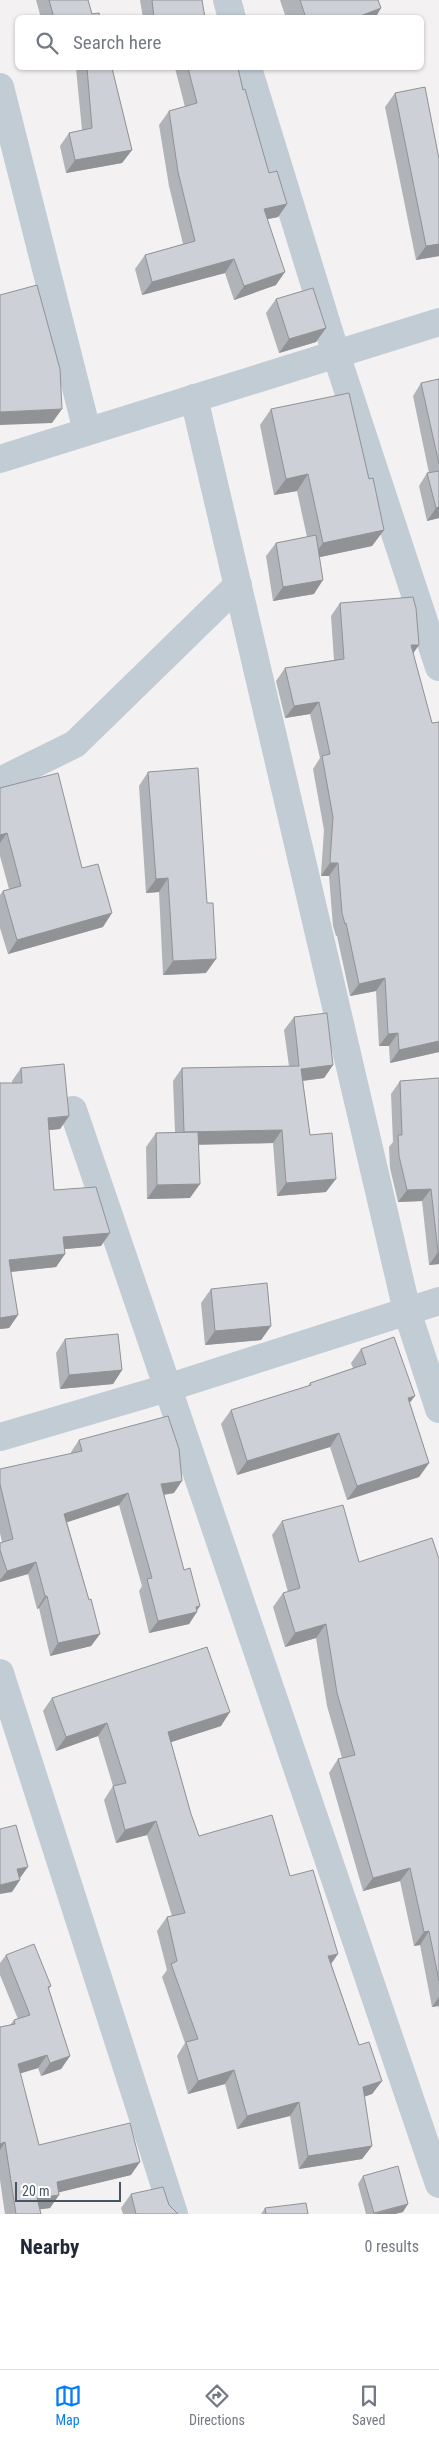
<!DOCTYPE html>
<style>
body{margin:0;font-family:"Roboto Condensed",sans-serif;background:#f6f6f7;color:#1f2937}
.scale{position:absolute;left:15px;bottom:12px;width:106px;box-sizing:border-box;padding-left:5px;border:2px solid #475660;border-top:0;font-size:14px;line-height:18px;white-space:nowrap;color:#475660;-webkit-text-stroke:4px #fff;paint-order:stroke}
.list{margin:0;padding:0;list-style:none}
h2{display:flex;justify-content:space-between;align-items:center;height:65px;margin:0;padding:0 20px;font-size:21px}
h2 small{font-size:16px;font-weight:400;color:#747a83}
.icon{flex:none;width:28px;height:28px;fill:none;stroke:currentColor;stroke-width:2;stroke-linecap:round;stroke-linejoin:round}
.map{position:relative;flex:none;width:439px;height:2214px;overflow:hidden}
.search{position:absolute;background:#fff;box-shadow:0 1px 4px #0004;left:15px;right:15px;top:15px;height:55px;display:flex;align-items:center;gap:12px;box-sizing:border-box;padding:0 18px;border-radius:8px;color:#747a83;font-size:19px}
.sheet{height:155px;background:#fff}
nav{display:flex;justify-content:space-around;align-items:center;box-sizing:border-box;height:70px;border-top:1px solid #e0e1e3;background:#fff;font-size:14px;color:#747a83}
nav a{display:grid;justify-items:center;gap:2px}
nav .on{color:#097df6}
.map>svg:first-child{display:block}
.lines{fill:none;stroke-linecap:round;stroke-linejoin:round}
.street{stroke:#c1ccd4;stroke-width:28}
.wall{fill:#b0b3b8}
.shaded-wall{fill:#909296}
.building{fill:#cdd0d6;stroke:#909296}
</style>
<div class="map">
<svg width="439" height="2214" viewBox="0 0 439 2214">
<rect width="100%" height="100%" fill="#f3f1f1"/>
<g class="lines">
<g class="street">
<polyline points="227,0 232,18"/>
<polyline points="248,68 336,354 439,667"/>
<polyline points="0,87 87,431"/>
<polyline points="194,398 407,1311 439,1409"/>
<polyline points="0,459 439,322"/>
<polyline points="0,781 75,744 238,585"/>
<polyline points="73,1110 439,2184"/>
<polyline points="0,1437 167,1388 439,1301"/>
<polyline points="0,1673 174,2214"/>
</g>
</g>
<g class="wall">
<polygon points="36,0 88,0 92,14 100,18 41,18"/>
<polygon points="140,0 202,0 205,18 143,18"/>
<polygon points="280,0 378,0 381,8 375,18 286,18"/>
<polygon points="76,68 112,68 132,150 122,163 66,173 60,146 69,133 82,130"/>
<polygon points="175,68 238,68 243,90 269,173 287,204 278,217 267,219 276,285 234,300 225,273 142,295 135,269 145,255 183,244 169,186 159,125 169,111 185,107"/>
<polygon points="395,93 439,159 439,256 416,260 385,107"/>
<polygon points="276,299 326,328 316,342 279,353 266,313"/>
<polygon points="439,379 439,518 427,521 419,486 427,473 429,473 413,396 421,383"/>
<polygon points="271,409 369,479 384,530 372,546 320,557 314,594 273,601 266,556 276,543 307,537 297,491 274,495 260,425"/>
<polygon points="340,603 413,653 432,723 439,722 439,1052 390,1063 389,1046 379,1046 376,991 350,996 337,936 336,936 333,926 329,876 321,876 321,874 324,830 313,769 320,758 310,714 285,718 276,681 285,668 334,660 331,616"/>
<polygon points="148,772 206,973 163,975 159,892 146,893 139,786"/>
<polygon points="0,788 82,868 103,927 8,954 0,928 0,895 3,891 9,889 0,856"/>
<polygon points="294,1017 333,1065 324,1078 303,1081 310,1135 326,1192 277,1196 273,1143 198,1145 190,1198 147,1199 146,1147 156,1133 175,1132 173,1081 182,1068 289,1066 284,1030"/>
<polygon points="21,1068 69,1116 60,1129 49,1130 54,1190 101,1246 64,1249 65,1254 56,1267 11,1272 18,1315 9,1328 0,1329 0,1083 12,1083 12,1081"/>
<polygon points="439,1078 439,1264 429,1265 422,1201 398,1202 390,1168 389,1147 393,1142 391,1094 400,1081"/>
<polygon points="211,1289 271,1326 261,1340 205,1345 201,1303"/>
<polygon points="65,1339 122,1370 113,1384 60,1389 56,1353"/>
<polygon points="361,1349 410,1403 429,1463 419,1477 347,1500 330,1447 237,1475 221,1424 231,1410 308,1386 310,1383 353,1368 351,1363"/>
<polygon points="79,1440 174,1493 164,1495 184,1570 200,1606 189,1624 149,1633 139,1591 142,1586 119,1505 67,1522 89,1600 100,1634 91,1646 50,1656 39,1608 37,1609 28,1574 0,1582 0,1550 2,1542 0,1533 0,1469 71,1454 71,1452"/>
<polygon points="282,1521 359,1562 439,1559 439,2009 438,2006 432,2007 420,1945 414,1946 400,1881 363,1891 329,1773 338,1759 342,1758 327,1706 316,1638 285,1647 273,1607 283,1593 288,1592 272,1535"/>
<polygon points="52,1698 221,1726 171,1742 191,1814 199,1836 290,1876 331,1963 359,2045 382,2081 372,2094 364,2097 372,2146 362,2159 299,2169 290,2116 237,2129 225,2084 188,2094 177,2056 185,2043 162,1977 167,1970 157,1931 167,1917 172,1916 147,1835 116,1843 104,1800 113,1786 98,1736 56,1751 43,1711"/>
<polygon points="6,1955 51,1986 49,1989 70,2056 61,2069 41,2076 38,2068 20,2073 39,2145 131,2175 59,2192 59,2195 50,2208 40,2209 41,2214 5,2214 0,2180 0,2027 10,2025 14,2020 18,2019 0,1975 0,1963"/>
<polygon points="363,2176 403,2212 395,2214 366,2214 358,2184"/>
<polygon points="131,2194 178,2214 123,2214 121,2208"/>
<polygon points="265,2208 308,2214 261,2214"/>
</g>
<g class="shaded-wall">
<polygon points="381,8 375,18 355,18"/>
<polygon points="132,150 122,163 66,173 75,160"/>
<polygon points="287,204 278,217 254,222 264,209"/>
<polygon points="439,244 439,256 416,260 426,246"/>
<polygon points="234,259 225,273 142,295 152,282"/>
<polygon points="285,272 276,285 234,300 244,286"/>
<polygon points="326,328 316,342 279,353 289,339"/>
<polygon points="62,409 52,423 0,425 0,412"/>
<polygon points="308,474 297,491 274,495 286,479"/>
<polygon points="439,507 439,518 427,521 436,508"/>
<polygon points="384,530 372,546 311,559 323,543"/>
<polygon points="323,580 314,594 273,601 283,587"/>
<polygon points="411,645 419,645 410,658"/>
<polygon points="319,702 310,714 285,718 294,706"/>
<polygon points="7,833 0,843 0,835"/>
<polygon points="330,863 338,863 329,876 321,876"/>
<polygon points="168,878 159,892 146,893 156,879"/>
<polygon points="112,913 103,927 8,954 17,940"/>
<polygon points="216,959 206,973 163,975 173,961"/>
<polygon points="385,978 376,991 350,996 359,984"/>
<polygon points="398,1033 389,1046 379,1046 388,1034"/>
<polygon points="439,1041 439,1052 390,1063 399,1050"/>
<polygon points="333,1065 324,1078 292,1082 301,1069"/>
<polygon points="69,1116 60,1129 39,1131 48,1118"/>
<polygon points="282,1130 273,1143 175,1145 184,1132"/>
<polygon points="336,1179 326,1192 277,1196 286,1183"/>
<polygon points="200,1184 190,1198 147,1199 157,1185"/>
<polygon points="431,1189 422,1201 398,1202 407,1190"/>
<polygon points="110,1233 101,1246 54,1250 63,1237"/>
<polygon points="438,1252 439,1252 439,1264 429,1265"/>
<polygon points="65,1254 56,1267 0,1273 9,1260"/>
<polygon points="18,1315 9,1328 0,1329 0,1318"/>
<polygon points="271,1326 261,1340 205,1345 215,1331"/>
<polygon points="122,1370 113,1384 60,1389 69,1375"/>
<polygon points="415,1396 405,1409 408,1398"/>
<polygon points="339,1433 330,1447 237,1475 247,1461"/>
<polygon points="429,1463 419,1477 347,1500 357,1486"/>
<polygon points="182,1481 174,1493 153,1496 161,1484"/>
<polygon points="128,1493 119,1505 56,1526 64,1514"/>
<polygon points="36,1562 28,1574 0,1582 0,1580 7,1571"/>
<polygon points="45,1596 47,1596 39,1608 37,1609"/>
<polygon points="200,1606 195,1612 197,1612 189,1624 149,1633 158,1621"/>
<polygon points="326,1624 316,1638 285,1647 295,1633"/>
<polygon points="100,1634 91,1646 50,1656 58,1643"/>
<polygon points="230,1712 221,1726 159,1746 168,1732"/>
<polygon points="107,1723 98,1736 56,1751 66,1737"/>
<polygon points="156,1821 147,1835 116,1843 125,1830"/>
<polygon points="28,1867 20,1878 9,1880 17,1869"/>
<polygon points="410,1868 400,1881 363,1891 373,1878"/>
<polygon points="20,1880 12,1892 0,1894 0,1885"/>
<polygon points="429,1931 420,1945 414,1946 424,1932"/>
<polygon points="338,1954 329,1967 328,1956"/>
<polygon points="439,1997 439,2004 438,2006 432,2007"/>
<polygon points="47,2055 38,2068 9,2077 18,2064"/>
<polygon points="70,2056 61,2069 41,2076 50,2063"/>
<polygon points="234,2070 225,2084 188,2094 198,2081"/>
<polygon points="382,2081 372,2094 353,2100 363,2087"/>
<polygon points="299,2102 290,2116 237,2129 247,2116"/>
<polygon points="5,2142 0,2150 0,2144"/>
<polygon points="372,2146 362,2159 299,2169 308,2156"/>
<polygon points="140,2162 131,2175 48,2195 57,2182"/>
<polygon points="59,2195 50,2208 28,2211 37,2198"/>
<polygon points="408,2204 403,2212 395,2214 374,2214"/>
</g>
<g class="building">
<polygon points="49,0 88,0 92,14 99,13 100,18 54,18"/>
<polygon points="152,0 202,0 205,18 154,18"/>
<polygon points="300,0 378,0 381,8 355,18 306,18"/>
<polygon points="87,68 112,68 132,150 75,160 69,133 92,128"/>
<polygon points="188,68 238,68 243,90 245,89 269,173 277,171 287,204 264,209 285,272 244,286 234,259 152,282 145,255 195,241 178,172 169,111 197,103"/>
<polygon points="425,87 439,159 439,244 426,246 395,93"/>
<polygon points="37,285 60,369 62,409 0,412 0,295"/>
<polygon points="313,288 326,328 289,339 276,299"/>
<polygon points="439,379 439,464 421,383"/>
<polygon points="349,393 369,479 373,478 384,530 323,543 308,474 286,479 271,409"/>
<polygon points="439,471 439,507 436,508 427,473"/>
<polygon points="316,535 323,580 283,587 276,543"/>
<polygon points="413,597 416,608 419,645 411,645 432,723 439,722 439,1041 399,1050 398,1033 388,1034 385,978 359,984 346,923 345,924 342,913 338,863 330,863 330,861 333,817 322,756 330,754 319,702 294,706 285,668 344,659 340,603"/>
<polygon points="198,768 207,903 213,903 216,959 173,961 168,878 156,879 148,772"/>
<polygon points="58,773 82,868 98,864 112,913 17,940 3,891 21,886 7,833 0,835 0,788"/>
<polygon points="327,1013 333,1065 301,1069 310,1135 332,1133 336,1179 286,1183 282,1130 184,1132 182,1068 299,1066 294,1017"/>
<polygon points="64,1064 69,1116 48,1118 54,1190 96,1187 110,1233 63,1237 65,1254 9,1260 18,1315 0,1318 0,1083 22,1083 21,1068"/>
<polygon points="439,1078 439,1252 438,1252 431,1189 407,1190 399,1156 398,1135 402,1135 400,1081"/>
<polygon points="198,1132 200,1184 157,1185 156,1133"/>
<polygon points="267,1283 271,1326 215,1331 211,1289"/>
<polygon points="118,1334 122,1370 69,1375 65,1339"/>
<polygon points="394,1337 415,1396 408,1398 429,1463 357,1486 339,1433 247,1461 231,1410 311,1385 310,1383 366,1364 361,1349"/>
<polygon points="168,1416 179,1449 182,1481 161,1484 184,1570 190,1568 200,1606 196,1607 197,1612 158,1621 147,1579 152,1578 128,1493 64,1514 89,1600 91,1599 100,1634 58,1643 47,1596 45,1596 36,1562 7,1571 0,1550 0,1543 13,1539 0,1484 0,1469 82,1451 79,1440"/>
<polygon points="343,1505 359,1562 432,1538 439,1559 439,1981 429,1931 424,1932 410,1868 373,1878 338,1759 355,1755 337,1693 326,1624 295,1633 283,1593 300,1588 282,1521"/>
<polygon points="207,1647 230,1712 168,1732 191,1814 199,1836 272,1815 290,1876 313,1870 338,1954 328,1956 359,2045 369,2042 382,2081 363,2087 372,2146 308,2156 299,2102 247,2116 234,2070 198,2081 186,2042 198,2039 171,1964 177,1961 167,1917 185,1913 156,1821 125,1830 113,1786 126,1783 107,1723 66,1737 52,1698"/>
<polygon points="16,1825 28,1867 17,1869 20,1880 0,1885 0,1829"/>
<polygon points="34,1944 51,1986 48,1987 70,2056 50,2063 47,2055 18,2064 39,2145 130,2123 140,2162 57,2182 59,2195 37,2198 41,2214 16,2214 5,2142 0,2144 0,2027 15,2024 14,2020 30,2015 6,1955"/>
<polygon points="398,2166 408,2204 374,2213 363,2176"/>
<polygon points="163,2187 169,2205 178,2214 136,2214 131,2194"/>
<polygon points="306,2203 308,2214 266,2214 265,2208"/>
</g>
</svg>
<div class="scale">20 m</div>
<div class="search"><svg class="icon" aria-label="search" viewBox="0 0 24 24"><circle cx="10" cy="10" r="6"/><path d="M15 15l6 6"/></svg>Search here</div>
</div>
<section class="sheet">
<h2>Nearby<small>0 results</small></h2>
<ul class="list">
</ul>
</section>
<nav>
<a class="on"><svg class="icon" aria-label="map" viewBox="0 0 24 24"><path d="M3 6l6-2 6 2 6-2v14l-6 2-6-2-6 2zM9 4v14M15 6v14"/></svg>Map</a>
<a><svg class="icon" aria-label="directions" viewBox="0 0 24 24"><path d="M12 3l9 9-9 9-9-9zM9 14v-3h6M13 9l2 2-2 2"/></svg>Directions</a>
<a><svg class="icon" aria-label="saved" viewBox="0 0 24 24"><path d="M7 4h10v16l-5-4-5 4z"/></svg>Saved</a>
</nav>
